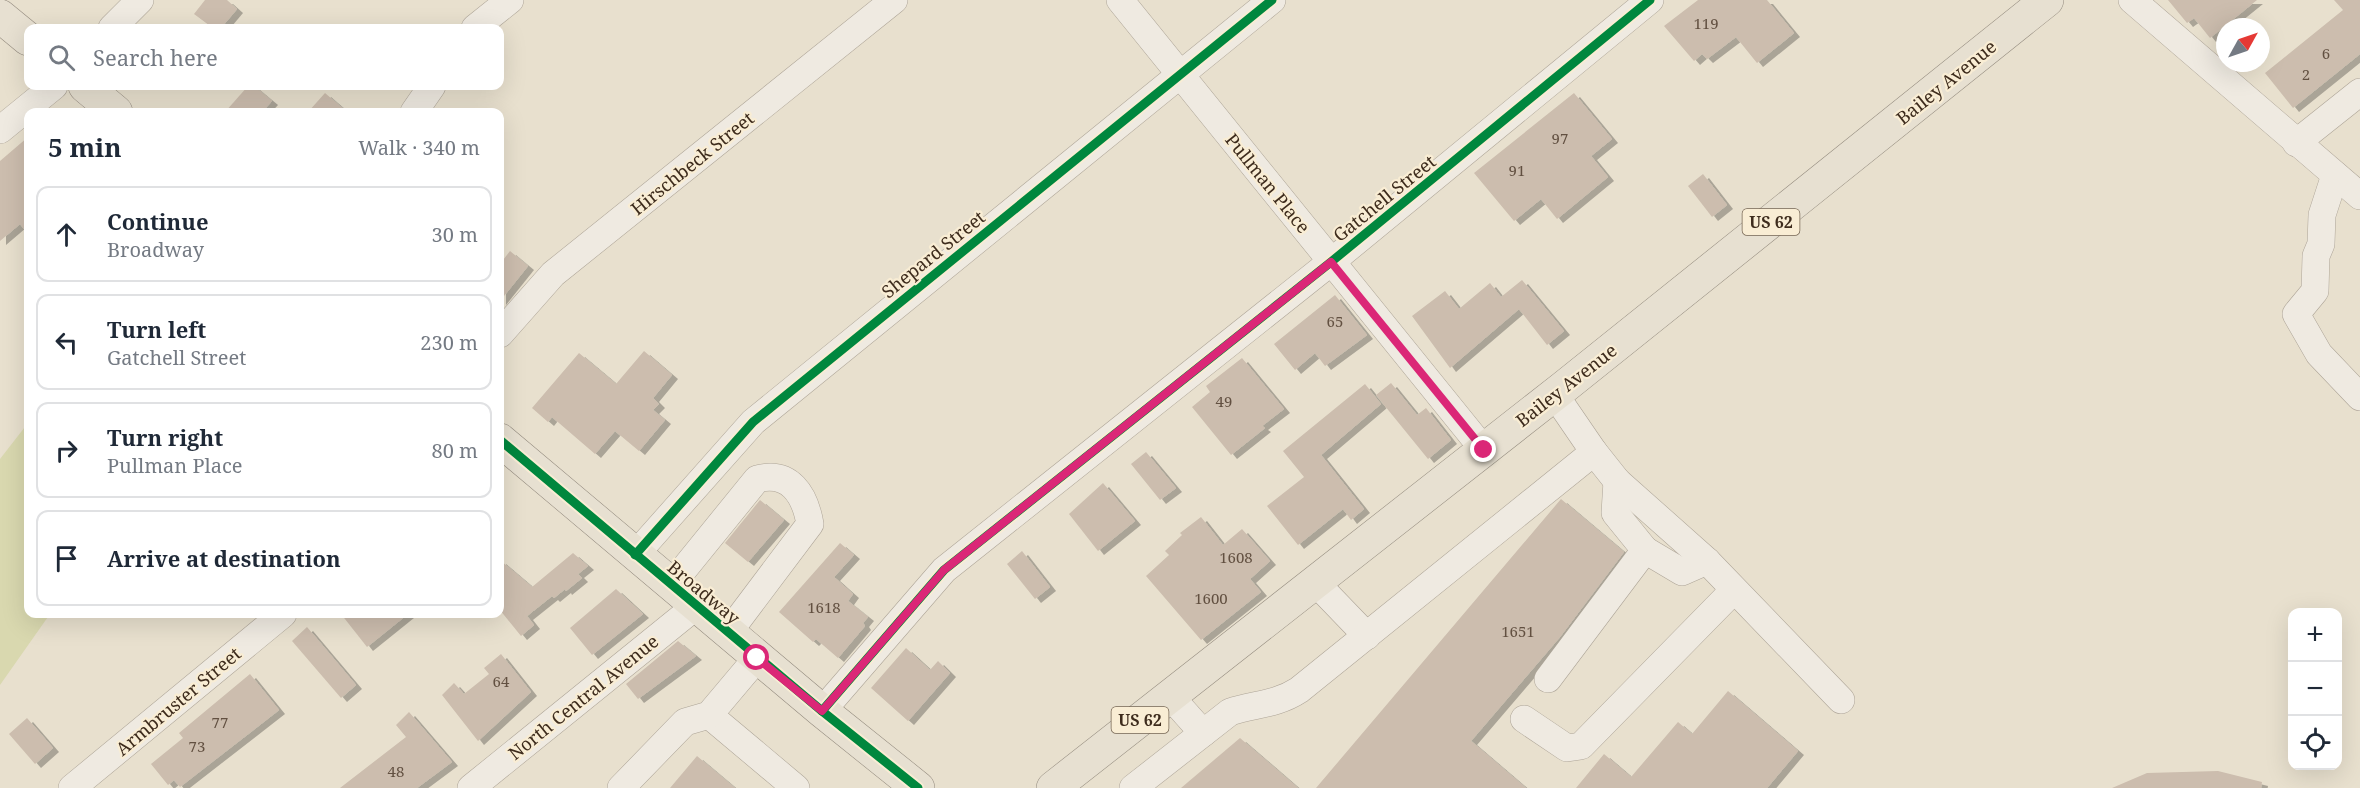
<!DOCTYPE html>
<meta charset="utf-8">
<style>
body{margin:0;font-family:"Noto Serif",serif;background:#f2f2f3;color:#1f2937}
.controls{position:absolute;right:18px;bottom:18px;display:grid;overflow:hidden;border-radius:12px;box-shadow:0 6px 24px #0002}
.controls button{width:54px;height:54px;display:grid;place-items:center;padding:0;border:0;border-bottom:2px solid #e0e1e3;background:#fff;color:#1f2937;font:30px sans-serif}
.compass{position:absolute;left:2216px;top:18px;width:54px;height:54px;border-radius:50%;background:#fff;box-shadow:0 6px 24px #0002;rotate:50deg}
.stop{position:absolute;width:18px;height:18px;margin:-14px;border:4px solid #db2777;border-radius:50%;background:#fff}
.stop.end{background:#db2777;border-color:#fff;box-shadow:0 2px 6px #0008}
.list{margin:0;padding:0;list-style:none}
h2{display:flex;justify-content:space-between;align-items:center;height:78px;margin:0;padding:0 24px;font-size:26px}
h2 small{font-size:20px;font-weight:400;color:#747a83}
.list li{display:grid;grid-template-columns:39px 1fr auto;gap:18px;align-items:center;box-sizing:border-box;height:96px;margin:0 12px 12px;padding:0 12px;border:2px solid #e0e1e3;border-radius:12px}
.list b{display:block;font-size:22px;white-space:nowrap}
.list p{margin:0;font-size:20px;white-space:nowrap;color:#747a83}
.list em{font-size:20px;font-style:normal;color:#747a83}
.icon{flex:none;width:33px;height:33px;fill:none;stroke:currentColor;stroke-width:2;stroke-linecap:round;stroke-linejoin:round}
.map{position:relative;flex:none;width:2360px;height:788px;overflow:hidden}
.search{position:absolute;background:#fff;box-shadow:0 6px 24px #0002;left:24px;top:24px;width:480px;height:66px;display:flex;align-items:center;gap:15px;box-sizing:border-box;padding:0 21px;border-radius:12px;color:#747a83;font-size:22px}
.panel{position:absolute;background:#fff;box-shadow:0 6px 24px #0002;left:24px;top:108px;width:480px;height:510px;border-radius:12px}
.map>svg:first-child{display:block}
.green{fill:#d9d8af}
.building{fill:#ccbdae;filter:url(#shadow)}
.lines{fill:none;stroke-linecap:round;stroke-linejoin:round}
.minor-casing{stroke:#ada497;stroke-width:28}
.major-casing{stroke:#938a7e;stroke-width:34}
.minor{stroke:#efeae1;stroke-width:27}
.major{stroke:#e7e0d1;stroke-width:33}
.cycleway-casing{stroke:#f9edd4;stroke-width:13}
.cycleway{stroke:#00873e;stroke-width:9}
.route{stroke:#db2777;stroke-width:8}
.labels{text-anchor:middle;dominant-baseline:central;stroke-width:4.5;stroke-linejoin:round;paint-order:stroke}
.number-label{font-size:15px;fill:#625041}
.shield{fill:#f9edd4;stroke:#766654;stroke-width:1.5}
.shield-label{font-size:16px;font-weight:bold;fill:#3e2c1d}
.street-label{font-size:18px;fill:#3e2c1d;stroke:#f9edd4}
</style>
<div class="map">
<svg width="2360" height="788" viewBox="0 0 2360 788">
<defs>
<filter id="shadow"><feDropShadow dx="6" dy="4" stdDeviation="0" flood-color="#0004"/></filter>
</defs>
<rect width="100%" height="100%" fill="#e8e0ce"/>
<polygon class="green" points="28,423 28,614 50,614 0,685 0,459"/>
<g class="building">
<polygon points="205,0 227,0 237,9 221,28 213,28 194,14"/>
<polygon points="1698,0 1767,0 1794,33 1757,63 1736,37 1707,59 1702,54 1694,61 1664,26"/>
<polygon points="2168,0 2257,0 2210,38 2194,18 2187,23"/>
<polygon points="2334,0 2360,0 2360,54 2293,108 2265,73 2343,10"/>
<polygon points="248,86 254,86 272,101 262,112 225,112"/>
<polygon points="325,93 347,112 308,112"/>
<polygon points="1574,93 1612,139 1591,156 1608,177 1557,219 1541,199 1514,221 1474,173"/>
<polygon points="28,137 28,234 20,224 0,241 0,161"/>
<polygon points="1703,174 1727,205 1712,217 1688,186"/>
<polygon points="510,251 528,266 500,301 500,264"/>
<polygon points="1522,280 1564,331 1547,345 1519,309 1450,368 1412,316 1445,291 1459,309 1490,283 1501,297"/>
<polygon points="1335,295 1367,335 1325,366 1315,353 1295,370 1274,344"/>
<polygon points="644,351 672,375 653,398 659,404 653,410 665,420 639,451 615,431 595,454 552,417 548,422 532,408 579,353 616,384"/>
<polygon points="1242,358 1284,409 1262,426 1265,428 1231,455 1192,407 1210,392 1206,386"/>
<polygon points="1391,383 1417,415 1426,408 1451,440 1428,459 1376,395"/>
<polygon points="1365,384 1381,404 1321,455 1364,509 1351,520 1343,509 1298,545 1267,506 1304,477 1283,451"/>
<polygon points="1146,452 1176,488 1160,500 1131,464"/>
<polygon points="1103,483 1135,521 1098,551 1069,514"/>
<polygon points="1561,499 1624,552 1560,637 1471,741 1526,788 1316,788"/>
<polygon points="760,500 784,520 748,562 725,543"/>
<polygon points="1201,517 1223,545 1242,529 1270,561 1250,579 1261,592 1201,640 1146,576 1169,555 1165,551 1182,535 1180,533"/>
<polygon points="840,543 854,555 834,577 853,594 848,601 868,617 863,623 865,626 838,658 816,639 813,642 779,612"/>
<polygon points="1022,551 1050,587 1035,599 1007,564"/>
<polygon points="573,553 588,566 578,574 582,578 566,591 565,589 554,598 552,596 527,616 534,625 521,636 500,610 500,560 532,587"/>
<polygon points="616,589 643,614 592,655 570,628"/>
<polygon points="341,614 408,614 367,647"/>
<polygon points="307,627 356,685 341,698 292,641"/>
<polygon points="678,641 696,656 638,699 626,684"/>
<polygon points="906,648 930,670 938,661 950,673 908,721 871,688"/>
<polygon points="501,654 531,692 478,741 442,695 454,683 464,694 489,674 484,668"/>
<polygon points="250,674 279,710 180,787 174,780 168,785 151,764 183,738 179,733"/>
<polygon points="1728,691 1798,751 1767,788 1576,788 1604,754 1631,777 1678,722 1692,734"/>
<polygon points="409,712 452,762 417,788 340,788 406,737 396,725"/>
<polygon points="27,718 53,748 35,764 9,734"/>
<polygon points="1240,738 1298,788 1181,788"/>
<polygon points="697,756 735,788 670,788"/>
<polygon points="2218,771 2262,782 2261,788 2112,788 2147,773"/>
</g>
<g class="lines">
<g class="minor-casing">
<g id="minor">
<polyline points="1120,0 1484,450"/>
<polyline points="2132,0 2360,196"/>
<polyline points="112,28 140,0"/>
<polyline points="475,28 510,0"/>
<polyline points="414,112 432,86"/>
<polyline points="0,130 54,86"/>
<polyline points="2296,143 2360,92"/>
<polyline points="2335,175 2322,215 2321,244 2316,256 2315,291 2296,314 2319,354 2360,397"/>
<polyline points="500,334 553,274 894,0"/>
<polyline points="1594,452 1617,481 1707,561 1841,700"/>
<polyline points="1617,481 1615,513 1645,550"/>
<polyline points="635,555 753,422 1272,0"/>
<polyline points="1315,582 1367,636"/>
<path d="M671 585 757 479C790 470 805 495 810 524L728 633"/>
<polyline points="1548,679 1645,550 1682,572 1707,561"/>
<polyline points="1170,696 1203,733"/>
<polyline points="822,711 944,570 1331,262 1650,0"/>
<polyline points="709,715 796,788"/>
<polyline points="1524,719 1567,748 1581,746 1734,590"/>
<polyline points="72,788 283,614"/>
<polyline points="471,788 696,606"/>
<polyline points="621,788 685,722 709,715 757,658"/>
<path d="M1133 788 1230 712C1254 704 1276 705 1299 690L1594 452 1555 395"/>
</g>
</g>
<g class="major-casing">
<g id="major">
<polyline points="0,16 28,39"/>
<polyline points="85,86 116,112"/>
<polyline points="500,440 822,711 918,788"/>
<polyline points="1053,788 1564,387 2047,0"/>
</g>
</g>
<use href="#minor" class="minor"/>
<use href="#major" class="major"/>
<g class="cycleway-casing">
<g id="cycleway">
<polyline points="500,440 822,711 918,788"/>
<polyline points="635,555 753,422 1272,0"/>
<polyline points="822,711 944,570 1331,262 1650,0"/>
</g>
</g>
<use href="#cycleway" class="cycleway"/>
</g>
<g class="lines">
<polyline class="route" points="757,658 822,711 944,570 1331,262 1484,450"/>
</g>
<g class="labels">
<g class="number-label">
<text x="1706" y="23">119</text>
<text x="2326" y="53">6</text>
<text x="2306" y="74">2</text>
<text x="1560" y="138">97</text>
<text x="1517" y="170">91</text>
<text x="1335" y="321">65</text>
<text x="1224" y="401">49</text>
<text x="1236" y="557">1608</text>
<text x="1211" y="598">1600</text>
<text x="824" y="607">1618</text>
<text x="1518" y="631">1651</text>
<text x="501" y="681">64</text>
<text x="220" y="722">77</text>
<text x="197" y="746">73</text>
<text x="396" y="771">48</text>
</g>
<g class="shield">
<rect x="1742.5" y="209" width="57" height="26" rx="4.5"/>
<rect x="1111.5" y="707" width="57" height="26" rx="4.5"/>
</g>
<g class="shield-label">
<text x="1771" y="222">US 62</text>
<text x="1140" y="720">US 62</text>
</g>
<g class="street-label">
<text transform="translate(1946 82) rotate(-39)">Bailey Avenue</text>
<text transform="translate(692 163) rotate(-39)">Hirschbeck Street</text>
<text transform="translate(1268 183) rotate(51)">Pullman Place</text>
<text transform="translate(1384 198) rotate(-39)">Gatchell Street</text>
<text transform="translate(933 254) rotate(-39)">Shepard Street</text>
<text transform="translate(1566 385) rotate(-38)">Bailey Avenue</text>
<text transform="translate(704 592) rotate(40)">Broadway</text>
<text transform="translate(583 697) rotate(-39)">North Central Avenue</text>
<text transform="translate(178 701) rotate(-40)">Armbruster Street</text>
</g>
</g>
</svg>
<div class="controls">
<button>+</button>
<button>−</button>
<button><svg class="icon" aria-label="locate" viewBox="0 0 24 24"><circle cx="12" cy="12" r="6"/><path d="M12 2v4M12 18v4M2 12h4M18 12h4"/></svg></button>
</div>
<svg class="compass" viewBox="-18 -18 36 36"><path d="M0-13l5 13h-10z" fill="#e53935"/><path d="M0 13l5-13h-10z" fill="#747a83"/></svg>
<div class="stop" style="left:757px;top:658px"></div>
<div class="stop end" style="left:1484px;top:450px"></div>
<div class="search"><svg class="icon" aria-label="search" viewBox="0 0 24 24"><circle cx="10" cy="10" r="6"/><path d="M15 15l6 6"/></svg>Search here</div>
<section class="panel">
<h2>5 min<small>Walk · 340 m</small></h2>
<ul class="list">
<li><svg class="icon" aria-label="ahead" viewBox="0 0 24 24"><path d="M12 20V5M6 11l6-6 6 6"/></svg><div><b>Continue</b><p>Broadway</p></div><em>30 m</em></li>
<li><svg class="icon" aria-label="left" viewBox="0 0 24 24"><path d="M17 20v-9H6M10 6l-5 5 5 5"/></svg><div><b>Turn left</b><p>Gatchell Street</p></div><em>230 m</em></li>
<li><svg class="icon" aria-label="right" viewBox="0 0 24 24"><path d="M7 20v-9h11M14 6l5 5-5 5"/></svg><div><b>Turn right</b><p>Pullman Place</p></div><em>80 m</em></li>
<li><svg class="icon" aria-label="arrive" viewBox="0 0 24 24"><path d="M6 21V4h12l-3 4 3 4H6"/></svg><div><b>Arrive at destination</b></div></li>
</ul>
</section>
</div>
